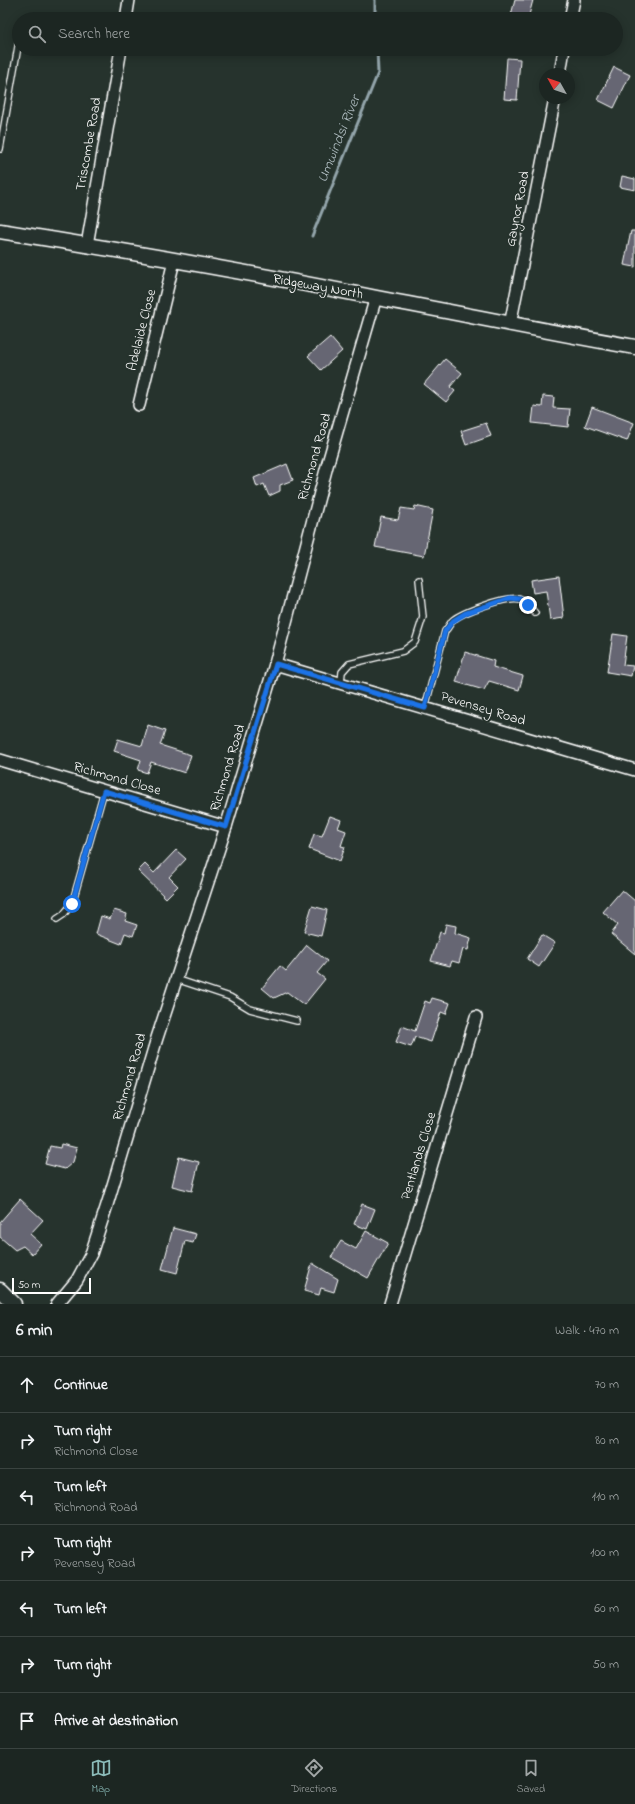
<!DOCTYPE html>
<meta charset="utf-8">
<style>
body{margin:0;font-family:"Indie Flower",sans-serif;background:#252e2a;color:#f1f3f6}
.compass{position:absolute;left:539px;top:68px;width:36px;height:36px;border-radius:50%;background:#1c2622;box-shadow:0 2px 10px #0003;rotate:310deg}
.scale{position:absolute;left:12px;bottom:10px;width:79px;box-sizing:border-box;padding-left:4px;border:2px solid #fff;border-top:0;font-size:11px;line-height:14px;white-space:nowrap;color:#fff;-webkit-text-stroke:3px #26332d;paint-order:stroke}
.stop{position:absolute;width:12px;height:12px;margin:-9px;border:3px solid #1a73e8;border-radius:50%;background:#fff}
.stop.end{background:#1a73e8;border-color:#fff;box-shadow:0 1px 4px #0008}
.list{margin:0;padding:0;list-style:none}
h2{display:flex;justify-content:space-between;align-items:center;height:52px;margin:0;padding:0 16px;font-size:17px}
h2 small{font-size:13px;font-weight:400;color:#a0a5a5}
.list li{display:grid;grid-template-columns:26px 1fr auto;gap:12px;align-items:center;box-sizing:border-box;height:56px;padding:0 16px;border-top:1px solid #3a4340}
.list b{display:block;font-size:15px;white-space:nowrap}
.list p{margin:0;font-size:13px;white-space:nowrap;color:#a0a5a5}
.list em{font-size:13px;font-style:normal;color:#a0a5a5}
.icon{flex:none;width:22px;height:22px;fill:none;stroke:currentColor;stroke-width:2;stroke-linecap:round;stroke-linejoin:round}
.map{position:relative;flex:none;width:635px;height:1304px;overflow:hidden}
.search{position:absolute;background:#1c2622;box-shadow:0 2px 10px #0003;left:12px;right:12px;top:12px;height:44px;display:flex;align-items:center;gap:10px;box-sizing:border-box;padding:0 14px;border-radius:22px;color:#a0a5a5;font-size:15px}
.sheet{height:444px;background:#1c2622}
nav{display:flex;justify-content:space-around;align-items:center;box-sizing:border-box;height:56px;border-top:1px solid #3a4340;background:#1c2622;font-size:11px;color:#a0a5a5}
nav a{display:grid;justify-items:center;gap:2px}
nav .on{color:#8bbbb9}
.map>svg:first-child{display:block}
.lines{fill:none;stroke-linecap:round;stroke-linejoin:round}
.stream{stroke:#94a6ac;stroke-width:3}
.building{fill:#666673;stroke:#fff}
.service-casing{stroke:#fff;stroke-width:8}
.minor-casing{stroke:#fff;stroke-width:14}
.tertiary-casing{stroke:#fff;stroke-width:17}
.service{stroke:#26332d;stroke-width:5.5}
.minor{stroke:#26332d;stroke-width:11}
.tertiary{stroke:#26332d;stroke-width:14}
.route{stroke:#1a73e8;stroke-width:5}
.labels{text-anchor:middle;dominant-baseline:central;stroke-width:4;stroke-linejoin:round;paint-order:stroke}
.street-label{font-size:14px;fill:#fff;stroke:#26332d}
.water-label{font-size:15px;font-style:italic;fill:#afbcc0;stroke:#26332d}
</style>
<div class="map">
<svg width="635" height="1304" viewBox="0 0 635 1304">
<rect width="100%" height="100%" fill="#26332d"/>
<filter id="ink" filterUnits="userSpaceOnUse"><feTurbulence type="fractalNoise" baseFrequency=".025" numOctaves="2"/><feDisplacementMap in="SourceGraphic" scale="8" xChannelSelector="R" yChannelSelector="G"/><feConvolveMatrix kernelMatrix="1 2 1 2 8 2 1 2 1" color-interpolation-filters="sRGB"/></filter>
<g filter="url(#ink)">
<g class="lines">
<g class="stream">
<polyline points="375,0 375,19"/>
<polyline points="312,236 378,73 377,49"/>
</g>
</g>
<g class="building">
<polygon points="515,0 533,0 528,19 510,19"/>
<polygon points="507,58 520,59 517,100 504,99"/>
<polygon points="614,67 630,75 614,108 598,100"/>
<polygon points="622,176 635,179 635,190 620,187"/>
<polygon points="631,231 635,231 635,267 624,265"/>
<polygon points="330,337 342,351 321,370 308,356"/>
<polygon points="445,359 462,373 450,387 455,391 446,402 424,384"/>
<polygon points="543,396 554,397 553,408 570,409 568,427 532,423 534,406 542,407"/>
<polygon points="592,407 634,423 627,441 585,426"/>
<polygon points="486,423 491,436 466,445 461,431"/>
<polygon points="287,464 293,480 280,485 280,491 269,496 264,484 257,487 254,478"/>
<polygon points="415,506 433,510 424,556 375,547 381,517 398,520 401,508 414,510"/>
<polygon points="559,576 564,618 550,620 546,591 533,593 531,580"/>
<polygon points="613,634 627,636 623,665 633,666 631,676 607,672"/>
<polygon points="465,652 494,661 493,667 523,676 519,690 489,681 484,690 456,682"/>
<polygon points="148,725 165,731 160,745 191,755 185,773 151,762 147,773 138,770 141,760 114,751 118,739 142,746"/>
<polygon points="330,816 341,820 338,828 346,831 341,846 345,847 340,861 309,849 314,834 322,836"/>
<polygon points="176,850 186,859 169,877 178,886 166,898 138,871 145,864 154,873"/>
<polygon points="622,890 635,901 635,954 611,934 618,925 603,912"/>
<polygon points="312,906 327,910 321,936 304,932"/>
<polygon points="114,910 127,914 125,921 137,925 133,936 125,933 121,944 96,934 101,916 110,919"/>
<polygon points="446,924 456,926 455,933 471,938 468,950 463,949 459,963 452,961 450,966 431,961 440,932 444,933"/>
<polygon points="542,935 555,943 539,967 527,959"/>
<polygon points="307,945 327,961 317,973 325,979 304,1005 287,992 274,998 262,988 280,966 286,971"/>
<polygon points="432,998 450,1003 446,1014 441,1012 431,1042 415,1037 411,1047 396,1042 402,1026 415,1031 425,1001 430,1003"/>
<polygon points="61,1144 77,1148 73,1162 65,1169 45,1164 50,1146 60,1148"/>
<polygon points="179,1157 199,1162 192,1191 172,1186"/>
<polygon points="20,1199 43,1220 30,1234 41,1244 32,1254 23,1246 15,1250 0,1237 0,1222"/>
<polygon points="362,1204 375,1209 367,1229 354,1224"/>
<polygon points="173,1228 196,1234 193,1243 185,1241 177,1273 162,1269"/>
<polygon points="366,1231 388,1243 368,1278 331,1257 341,1241 356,1249"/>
<polygon points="312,1263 338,1279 334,1292 321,1288 319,1295 304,1291"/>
</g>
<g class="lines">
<g class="service-casing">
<g id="service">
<polyline points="0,149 19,41"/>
<polyline points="341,682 342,672 349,664 403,651 415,642 423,617 419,580"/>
<path d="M425 708 445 631C448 628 450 624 452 621 461 612 508 596 519 599 526 601 531 608 535 613"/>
<polyline points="57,919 63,915 72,904 104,791"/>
<polyline points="176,979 230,997 250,1009 297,1021"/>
</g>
</g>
<g class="minor-casing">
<g id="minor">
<polyline points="126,19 129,0"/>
<polyline points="570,19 574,0"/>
<polyline points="560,74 564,49"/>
<polyline points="87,245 121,49"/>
<polyline points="510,325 555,98"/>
<polyline points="139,405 174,261"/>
<polyline points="275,664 635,770"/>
<polyline points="0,760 226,827"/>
<polyline points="57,1304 77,1280 91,1254 107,1205 157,1038 226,827 275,664 327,466 376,297"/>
<polyline points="390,1304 476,1017"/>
</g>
</g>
<g class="tertiary-casing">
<g id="tertiary">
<path d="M0 231C126 251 252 273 377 298 463 314 549 332 635 347"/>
<polyline points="0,1290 14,1304"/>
</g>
</g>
<use href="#service" class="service"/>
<use href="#minor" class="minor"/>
<use href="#tertiary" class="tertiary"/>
</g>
</g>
<g class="lines" filter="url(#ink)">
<polyline class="route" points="72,904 104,791 226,827 276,664 425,708 445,631 453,621 466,613 510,598 520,599 528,605"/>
</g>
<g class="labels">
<g class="street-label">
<text transform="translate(89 144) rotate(-80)">Triscombe Road</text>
<text transform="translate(518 209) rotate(-79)">Gaynor Road</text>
<text transform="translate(318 287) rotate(10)">Ridgeway North</text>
<text transform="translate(142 330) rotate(-76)">Adelaide Close</text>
<text transform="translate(315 457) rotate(-74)">Richmond Road</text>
<text transform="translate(483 709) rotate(17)">Pevensey Road</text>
<text transform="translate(228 768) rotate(-73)">Richmond Road</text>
<text transform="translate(117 779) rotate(16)">Richmond Close</text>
<text transform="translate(130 1077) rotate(-74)">Richmond Road</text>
<text transform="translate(419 1156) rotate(-73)">Pentlands Close</text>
</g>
<g class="water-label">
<text transform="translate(339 139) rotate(-68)">Umwindsi River</text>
</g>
</g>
</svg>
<svg class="compass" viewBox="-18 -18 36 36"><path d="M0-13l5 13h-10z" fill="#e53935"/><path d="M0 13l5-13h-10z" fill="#a0a5a5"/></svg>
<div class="scale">50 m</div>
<div class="stop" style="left:72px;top:904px"></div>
<div class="stop end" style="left:528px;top:605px"></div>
<div class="search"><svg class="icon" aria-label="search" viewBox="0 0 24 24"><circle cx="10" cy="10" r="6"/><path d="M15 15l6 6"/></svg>Search here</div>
</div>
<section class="sheet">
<h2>6 min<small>Walk · 470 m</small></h2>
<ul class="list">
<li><svg class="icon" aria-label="ahead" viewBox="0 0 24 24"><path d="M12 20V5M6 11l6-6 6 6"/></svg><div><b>Continue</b></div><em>70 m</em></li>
<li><svg class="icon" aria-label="right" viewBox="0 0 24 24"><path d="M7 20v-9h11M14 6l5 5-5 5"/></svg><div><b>Turn right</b><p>Richmond Close</p></div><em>80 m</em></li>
<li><svg class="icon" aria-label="left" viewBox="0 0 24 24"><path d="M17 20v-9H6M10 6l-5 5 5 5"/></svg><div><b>Turn left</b><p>Richmond Road</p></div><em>110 m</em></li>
<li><svg class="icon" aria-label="right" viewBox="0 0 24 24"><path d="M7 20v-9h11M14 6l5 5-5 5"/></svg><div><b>Turn right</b><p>Pevensey Road</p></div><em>100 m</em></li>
<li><svg class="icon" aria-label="left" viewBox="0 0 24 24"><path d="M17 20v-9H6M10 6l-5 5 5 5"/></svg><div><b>Turn left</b></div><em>60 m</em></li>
<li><svg class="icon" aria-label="right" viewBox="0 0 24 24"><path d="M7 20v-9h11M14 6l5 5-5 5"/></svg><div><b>Turn right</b></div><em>50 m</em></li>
<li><svg class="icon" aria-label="arrive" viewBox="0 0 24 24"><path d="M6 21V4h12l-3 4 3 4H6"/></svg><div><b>Arrive at destination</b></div></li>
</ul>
</section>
<nav>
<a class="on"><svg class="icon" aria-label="map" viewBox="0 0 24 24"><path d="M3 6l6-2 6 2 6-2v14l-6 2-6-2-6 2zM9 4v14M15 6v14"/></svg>Map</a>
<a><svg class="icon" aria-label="directions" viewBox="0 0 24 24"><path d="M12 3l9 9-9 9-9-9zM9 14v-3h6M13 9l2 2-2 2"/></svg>Directions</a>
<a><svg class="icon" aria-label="saved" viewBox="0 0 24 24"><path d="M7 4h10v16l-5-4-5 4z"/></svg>Saved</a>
</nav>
